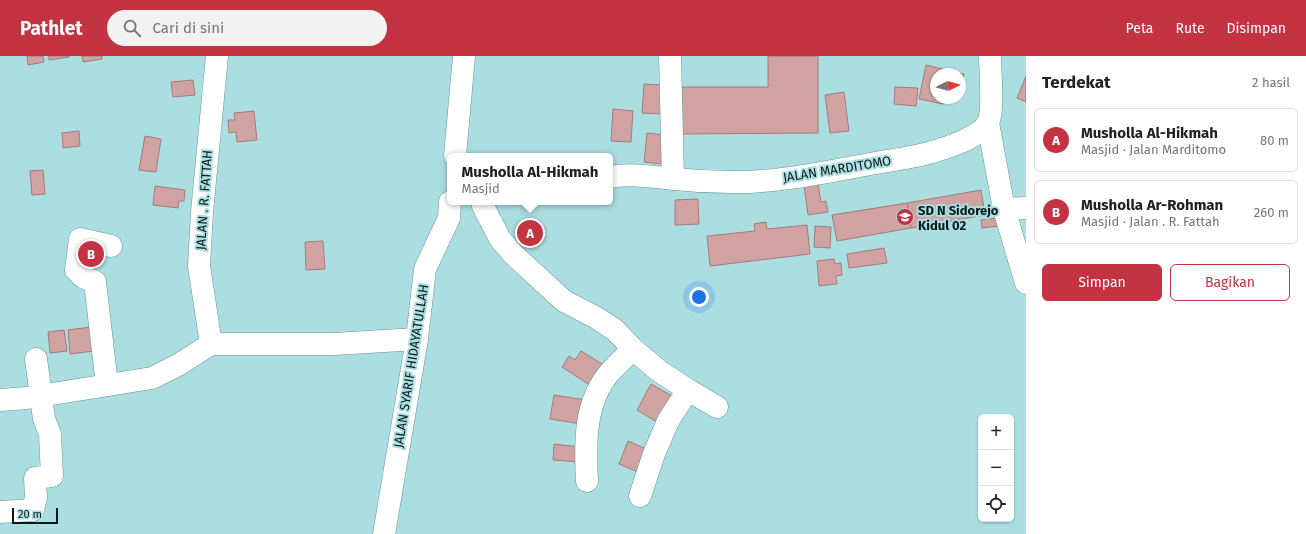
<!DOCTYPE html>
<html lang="id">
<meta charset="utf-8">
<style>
body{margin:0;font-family:"Fira Sans",sans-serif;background:#f2f2f2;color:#202124}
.controls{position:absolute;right:12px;bottom:12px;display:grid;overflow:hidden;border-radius:6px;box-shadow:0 1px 3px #0004}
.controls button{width:36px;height:36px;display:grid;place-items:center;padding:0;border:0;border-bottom:1px solid #e0e0e0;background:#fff;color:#202124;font:20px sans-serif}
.compass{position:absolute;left:930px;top:12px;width:36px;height:36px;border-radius:50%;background:#fff;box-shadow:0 1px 3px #0004;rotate:84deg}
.scale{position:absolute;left:12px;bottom:10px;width:46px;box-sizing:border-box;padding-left:4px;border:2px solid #061a1b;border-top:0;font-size:11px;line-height:14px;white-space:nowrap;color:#061a1b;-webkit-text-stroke:3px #abdee1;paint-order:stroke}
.you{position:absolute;left:699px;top:241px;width:14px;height:14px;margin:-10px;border:3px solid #fff;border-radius:50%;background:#1a73e8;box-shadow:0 0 0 6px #1a73e833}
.badge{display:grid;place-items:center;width:26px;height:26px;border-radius:50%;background:#c33342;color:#fff;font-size:13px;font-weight:700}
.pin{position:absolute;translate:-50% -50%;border:2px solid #fff;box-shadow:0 1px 4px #0006}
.popup{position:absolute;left:447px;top:97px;width:166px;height:52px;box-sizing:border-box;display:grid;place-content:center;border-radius:6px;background:#fff;filter:drop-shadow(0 1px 3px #0005);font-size:13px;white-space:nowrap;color:#757577}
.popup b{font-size:15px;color:#202124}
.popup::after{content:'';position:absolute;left:50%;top:100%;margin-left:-8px;border:8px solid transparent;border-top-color:#fff}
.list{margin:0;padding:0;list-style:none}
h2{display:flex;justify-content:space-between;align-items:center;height:52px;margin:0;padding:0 16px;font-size:17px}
h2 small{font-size:13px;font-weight:400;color:#757577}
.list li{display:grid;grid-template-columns:26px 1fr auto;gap:12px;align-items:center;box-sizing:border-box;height:64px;margin:0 8px 8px;padding:0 8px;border:1px solid #e0e0e0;border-radius:6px}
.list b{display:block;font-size:15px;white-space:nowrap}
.list p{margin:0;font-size:13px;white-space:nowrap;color:#757577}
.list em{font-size:13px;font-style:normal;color:#757577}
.actions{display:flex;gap:8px;padding:12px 16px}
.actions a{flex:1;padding:9px 0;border:1px solid #c33342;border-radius:6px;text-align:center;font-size:14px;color:#c33342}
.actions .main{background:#c33342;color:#fff}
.icon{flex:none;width:22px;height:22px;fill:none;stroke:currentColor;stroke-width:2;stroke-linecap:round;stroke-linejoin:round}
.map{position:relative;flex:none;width:1026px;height:478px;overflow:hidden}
header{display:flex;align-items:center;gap:24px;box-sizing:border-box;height:56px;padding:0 20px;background:#c33342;color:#fff}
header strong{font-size:19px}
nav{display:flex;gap:22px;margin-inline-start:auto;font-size:14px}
.search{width:280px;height:36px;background:#f2f2f2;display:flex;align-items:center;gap:10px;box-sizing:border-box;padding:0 14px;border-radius:22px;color:#757577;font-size:15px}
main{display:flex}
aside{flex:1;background:#fff}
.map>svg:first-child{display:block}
.building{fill:#d0a3a2;stroke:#a57b7a}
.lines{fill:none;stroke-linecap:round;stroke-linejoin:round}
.minor-casing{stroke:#659699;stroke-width:23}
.minor{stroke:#fff;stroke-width:22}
.labels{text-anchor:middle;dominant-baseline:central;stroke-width:4;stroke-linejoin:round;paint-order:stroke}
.street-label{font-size:13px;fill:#061a1b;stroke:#abdee1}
.poi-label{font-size:13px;font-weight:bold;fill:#061a1b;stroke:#abdee1;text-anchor:start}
</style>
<header>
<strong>Pathlet</strong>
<div class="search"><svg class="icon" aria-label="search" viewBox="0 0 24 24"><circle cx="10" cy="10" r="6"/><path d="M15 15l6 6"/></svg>Cari di sini</div>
<nav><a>Peta</a><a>Rute</a><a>Disimpan</a></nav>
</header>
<main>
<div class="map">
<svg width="1026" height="478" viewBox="0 0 1026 478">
<rect width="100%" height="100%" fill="#abdee1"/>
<g class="building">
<polygon points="27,0 43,0 44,6 28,9"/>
<polygon points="49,0 69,0 69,1 49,4"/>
<polygon points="82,0 102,0 102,3 83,6"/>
<polygon points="768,0 818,0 818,77 681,78 681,31 768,31"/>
<polygon points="926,9 964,18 961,32 960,32 960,18 936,18 936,42 945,42 943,48 919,43"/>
<polygon points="1026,20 1026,46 1017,42"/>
<polygon points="193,24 195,39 173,41 171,26"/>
<polygon points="644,28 663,29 661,58 642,57"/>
<polygon points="895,31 918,32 916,50 894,48"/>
<polygon points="844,36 849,75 830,77 825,39"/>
<polygon points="613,53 633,55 631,86 611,85"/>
<polygon points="254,55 257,84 237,86 236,76 229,77 228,64 235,64 234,57"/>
<polygon points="79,75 80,90 63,92 62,77"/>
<polygon points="647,77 665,79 661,108 644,106"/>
<polygon points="145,80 161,83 156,116 139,114"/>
<polygon points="43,114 45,138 32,139 30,115"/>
<polygon points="818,128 821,146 826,145 828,156 808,159 804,130"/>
<polygon points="155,130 185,134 184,145 179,145 178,152 153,149"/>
<polygon points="981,134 985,159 911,172 907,147"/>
<polygon points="698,143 699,168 675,169 675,144"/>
<polygon points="907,147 911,172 837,185 832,159"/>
<polygon points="998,162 999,170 982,172 981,164"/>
<polygon points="766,166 767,173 807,169 810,198 710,210 707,180 755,175 754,168"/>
<polygon points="815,170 831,171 830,192 814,191"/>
<polygon points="323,185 325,213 306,214 305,186"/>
<polygon points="884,192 887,207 849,212 847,198"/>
<polygon points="834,203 835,208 841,207 842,219 836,220 837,228 819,230 817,205"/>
<polygon points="91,271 94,295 70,298 68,274"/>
<polygon points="64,274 67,295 50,297 48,276"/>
<polygon points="581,295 604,309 591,330 562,311 569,300 575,304"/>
<polygon points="651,328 672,340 657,366 637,354"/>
<polygon points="554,339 586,344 582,368 550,363"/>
<polygon points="628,385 649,394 640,417 619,408"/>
<polygon points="554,388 580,391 579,406 553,404"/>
</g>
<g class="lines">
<g class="minor-casing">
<g id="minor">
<polyline points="670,0 673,123"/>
<polyline points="988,67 1004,153 1026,227"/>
<polyline points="455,100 464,0"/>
<path d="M610 121C631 117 653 121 674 123 693 125 712 126 731 126 776 127 826 116 870 108 890 104 913 102 932 96 947 92 980 81 988 67 994 55 990 15 990 0"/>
<polyline points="483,150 500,183 514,199 564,245 595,261 615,274 633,293 659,315 688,334 717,351"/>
<polyline points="1004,153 1026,152"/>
<polyline points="211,288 199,210 202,156 217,0"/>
<polyline points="107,329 95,226 83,221 76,214 80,183 111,190"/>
<polyline points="0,344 27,342 152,322 178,309 211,288 334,288 417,283"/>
<path d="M587 425C585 387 584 345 611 315 618 307 626 300 633 293"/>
<polyline points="640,440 654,398 668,365 688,334"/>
<polyline points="0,456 33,454 36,441 35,422 52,420 50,378 44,363 36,303"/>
<polyline points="384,478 417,283 425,213 449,162 450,146"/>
</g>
</g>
<use href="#minor" class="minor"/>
</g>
<defs>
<g id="school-disc" transform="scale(0.9)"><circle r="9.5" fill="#c33342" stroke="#abdee1"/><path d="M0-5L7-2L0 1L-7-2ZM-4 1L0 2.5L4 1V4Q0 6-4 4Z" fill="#fff"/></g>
</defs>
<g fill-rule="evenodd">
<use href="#school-disc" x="905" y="161"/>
</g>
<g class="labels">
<g class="street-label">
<text transform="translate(837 113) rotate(-9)">JALAN MARDITOMO</text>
<text transform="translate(204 144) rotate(-86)">JALAN . R. FATTAH</text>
<text transform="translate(411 310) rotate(-81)">JALAN SYARIF HIDAYATULLAH</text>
</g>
<g class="poi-label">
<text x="918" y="154">SD N Sidorejo<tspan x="918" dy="15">Kidul 02</tspan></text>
</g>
</g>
</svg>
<div class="controls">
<button>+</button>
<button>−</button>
<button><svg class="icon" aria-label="locate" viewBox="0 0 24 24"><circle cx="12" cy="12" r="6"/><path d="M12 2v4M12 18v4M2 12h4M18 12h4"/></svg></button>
</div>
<svg class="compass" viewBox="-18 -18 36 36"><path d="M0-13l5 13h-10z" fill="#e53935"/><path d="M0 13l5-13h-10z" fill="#757577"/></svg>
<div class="scale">20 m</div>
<div class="you"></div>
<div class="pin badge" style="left:530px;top:177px">A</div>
<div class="popup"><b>Musholla Al-Hikmah</b>Masjid</div>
<div class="pin badge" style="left:91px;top:198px">B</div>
</div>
<aside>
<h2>Terdekat<small>2 hasil</small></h2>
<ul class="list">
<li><span class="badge">A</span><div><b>Musholla Al-Hikmah</b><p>Masjid · Jalan Marditomo</p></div><em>80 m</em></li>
<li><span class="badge">B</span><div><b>Musholla Ar-Rohman</b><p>Masjid · Jalan . R. Fattah</p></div><em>260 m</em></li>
</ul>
<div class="actions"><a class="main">Simpan</a><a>Bagikan</a></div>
</aside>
</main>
